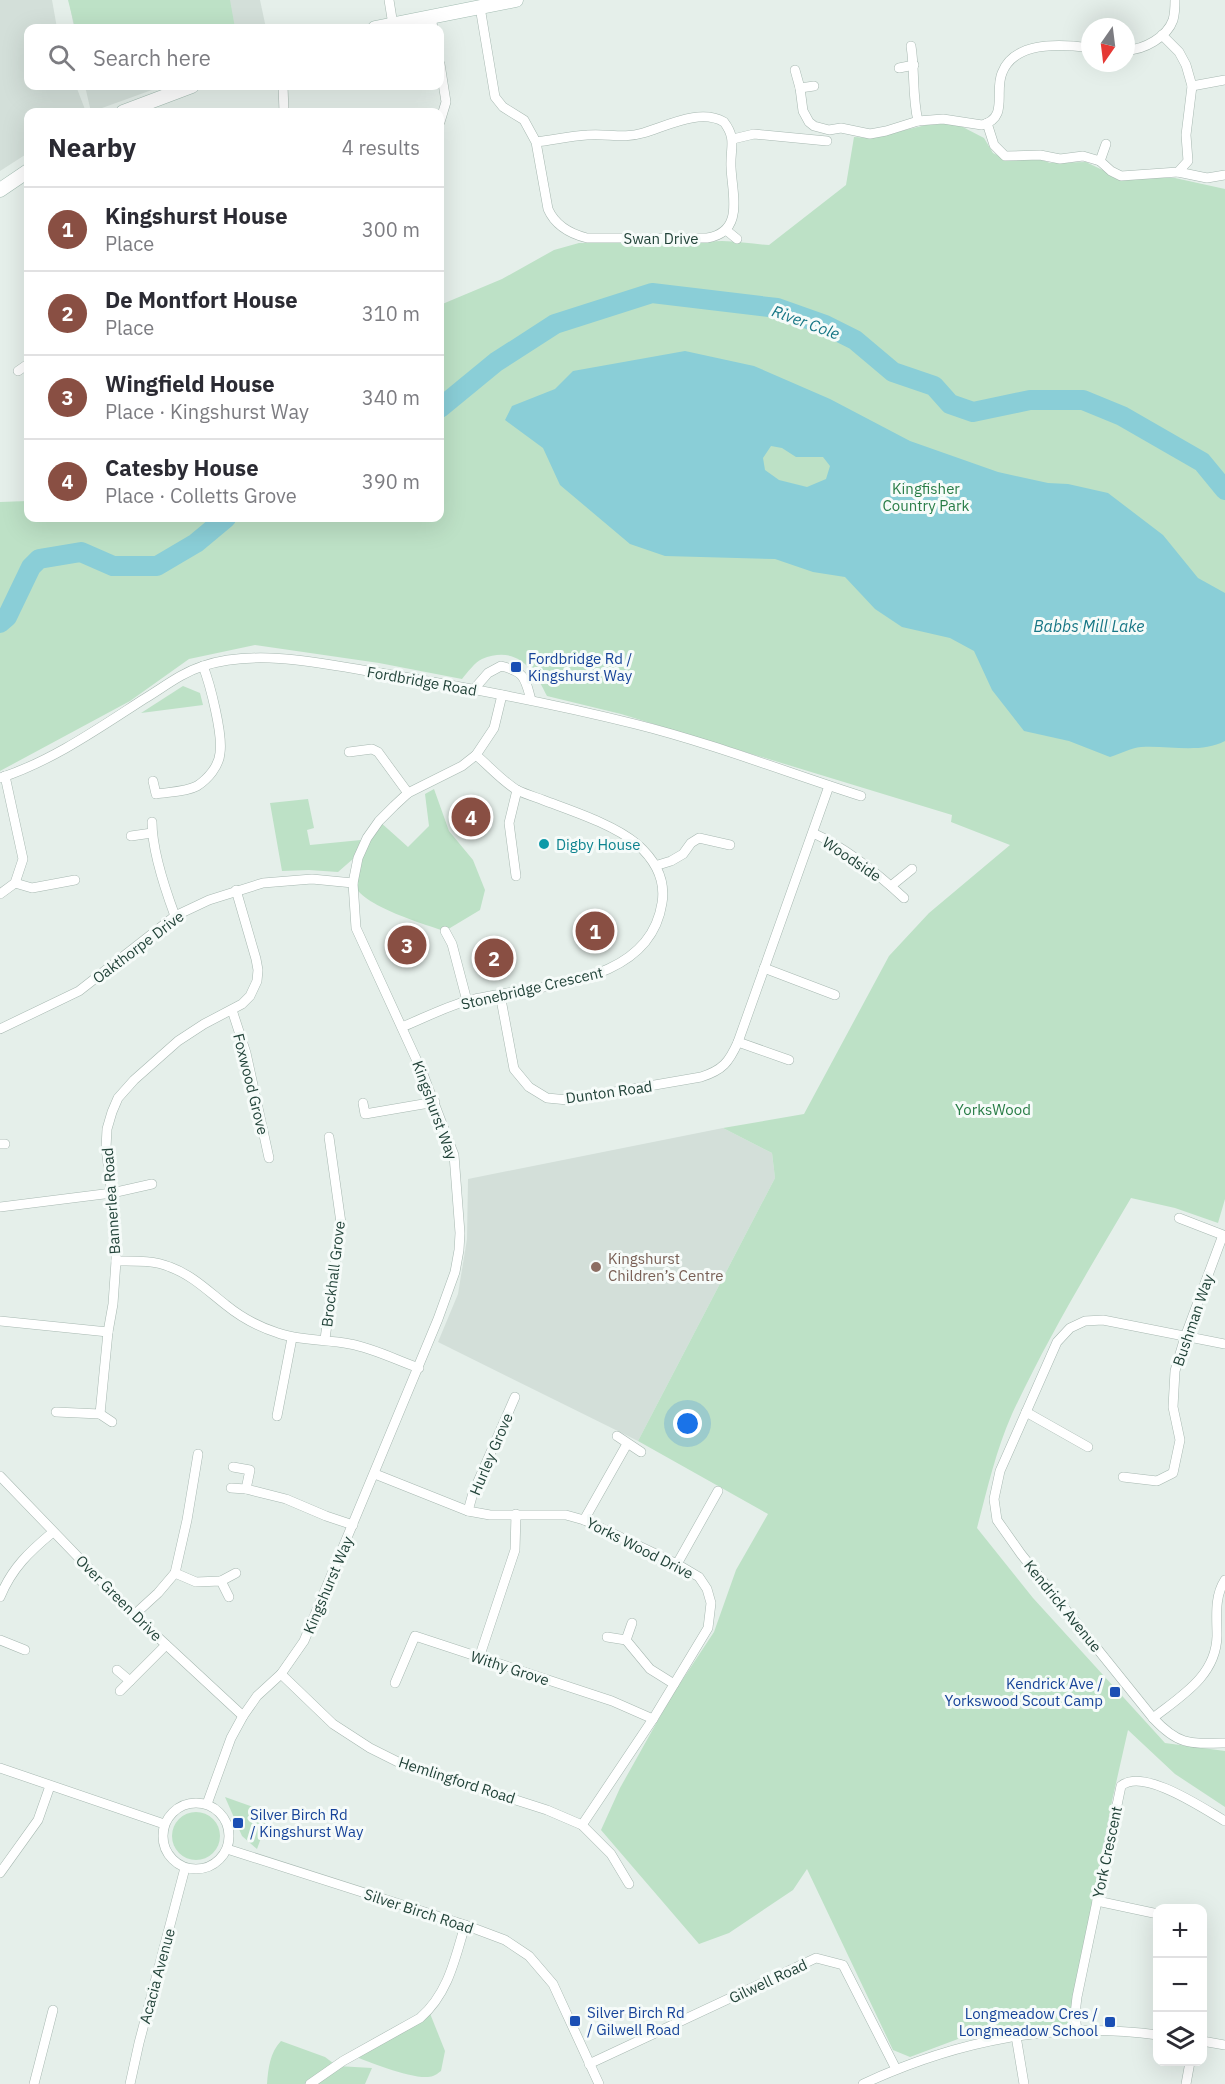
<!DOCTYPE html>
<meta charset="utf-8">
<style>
body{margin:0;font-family:"IBM Plex Sans",sans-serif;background:#f2f2f3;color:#2b2b33}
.controls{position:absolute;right:18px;bottom:18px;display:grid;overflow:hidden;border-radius:12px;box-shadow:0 6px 24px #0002}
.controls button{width:54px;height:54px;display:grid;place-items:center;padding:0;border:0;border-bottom:2px solid #e1e1e2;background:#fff;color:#2b2b33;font:30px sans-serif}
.compass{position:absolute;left:1081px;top:18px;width:54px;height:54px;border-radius:50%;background:#fff;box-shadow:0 6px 24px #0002;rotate:194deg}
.you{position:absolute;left:688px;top:1424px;width:21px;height:21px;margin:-15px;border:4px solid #fff;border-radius:50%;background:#1a73e8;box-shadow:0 0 0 9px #1a73e833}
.badge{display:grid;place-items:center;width:39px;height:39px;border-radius:50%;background:#894f43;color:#fff;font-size:20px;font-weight:700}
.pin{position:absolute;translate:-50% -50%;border:3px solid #fff;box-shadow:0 2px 6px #0006}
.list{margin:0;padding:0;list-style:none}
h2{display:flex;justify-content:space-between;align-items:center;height:78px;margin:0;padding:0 24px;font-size:26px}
h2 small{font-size:20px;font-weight:400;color:#7c7c81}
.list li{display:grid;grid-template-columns:39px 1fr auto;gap:18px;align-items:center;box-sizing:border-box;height:84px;padding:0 24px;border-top:2px solid #e1e1e2}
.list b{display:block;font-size:22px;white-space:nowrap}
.list p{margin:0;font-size:20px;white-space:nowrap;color:#7c7c81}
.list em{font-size:20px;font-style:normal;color:#7c7c81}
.icon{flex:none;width:33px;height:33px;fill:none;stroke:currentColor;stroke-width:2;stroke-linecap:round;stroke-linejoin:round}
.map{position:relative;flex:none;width:1225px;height:2084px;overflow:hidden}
.search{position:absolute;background:#fff;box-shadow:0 6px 24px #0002;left:24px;top:24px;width:420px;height:66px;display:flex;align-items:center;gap:15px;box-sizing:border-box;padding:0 21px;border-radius:12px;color:#7c7c81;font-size:22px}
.panel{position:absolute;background:#fff;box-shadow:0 6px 24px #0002;left:24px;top:108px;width:420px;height:414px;border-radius:12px}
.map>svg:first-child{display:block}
.built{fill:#d3dfd9}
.green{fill:#bde1c6}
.water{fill:#8aced7;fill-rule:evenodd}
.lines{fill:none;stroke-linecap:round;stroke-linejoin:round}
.river{stroke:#8aced7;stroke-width:20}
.street-casing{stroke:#a7b8b1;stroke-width:10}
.secondary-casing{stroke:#a3bcb2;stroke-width:15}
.street{stroke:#fff;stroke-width:9}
.secondary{stroke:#fff;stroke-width:14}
.transit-dot{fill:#1a4fb4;stroke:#f6fbf9;stroke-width:2}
.culture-dot{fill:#0f9aa8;stroke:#f6fbf9;stroke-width:2}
.education-dot{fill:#8d6e63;stroke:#f6fbf9;stroke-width:2}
.labels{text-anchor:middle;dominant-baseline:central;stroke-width:6;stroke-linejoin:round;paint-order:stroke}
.street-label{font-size:15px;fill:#224339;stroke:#f6fbf9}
.park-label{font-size:15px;fill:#297d47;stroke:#f6fbf9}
.transit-label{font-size:15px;fill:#164399;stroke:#f6fbf9;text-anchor:start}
.culture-label{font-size:15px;fill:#0d838f;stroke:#f6fbf9;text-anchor:start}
.education-label{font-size:15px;fill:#785e54;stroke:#f6fbf9;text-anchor:start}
.water-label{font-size:16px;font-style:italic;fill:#177685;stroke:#f6fbf9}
</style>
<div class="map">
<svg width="1225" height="2084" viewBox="0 0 1225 2084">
<rect width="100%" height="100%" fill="#e5efea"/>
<g class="built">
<polygon points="0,0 52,0 57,28 28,28 28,86 76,86 86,112 28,112 28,153 0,171"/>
<polygon points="69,0 260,0 266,28 74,28"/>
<polygon points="85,86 163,86 91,112"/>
<polygon points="723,1128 772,1153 775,1178 638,1441 438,1342 458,1294 467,1239 468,1179"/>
</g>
<g class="green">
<polygon points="68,0 230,0 235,28 75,28"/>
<path d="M955 123 984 138 993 153 1005 159 1037 158 1050 163 1086 162 1119 178H1175L1225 189V1199L1218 1223 1175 1208 1131 1198C1089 1269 1047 1339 1012 1414 996 1450 987 1490 977 1528L1033 1598 1165 1743 1225 1751V1807L1175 1774 1128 1730 1112 1801 1068 2024 966 2036 910 2057 893 2050 807 1869 793 1890 729 1933 699 1944 601 1830 620 1788 671 1697 714 1632 736 1570 768 1514 638 1441 775 1178 772 1153 723 1128 804 1114 889 956 929 913 1010 845 951 822 952 815 621 714 547 696C534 668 516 645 482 659 475 662 467 673 462 679L379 663 255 645 189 659 130 701 0 771V502L28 501V518H440V305L502 279 554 250 579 243 708 242C729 239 748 244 769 245L846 185 854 137 872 138 926 125Z"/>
<polygon points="183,686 200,693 203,705 141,713"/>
<path d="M434 789 449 831 473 860 485 890 480 910 445 931C426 925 353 903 354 881 354 859 369 839 379 821L408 847 429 826 425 794Z"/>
<polygon points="308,799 314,828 307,830 310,845 361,840 354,858 338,872 309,870 282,871 270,803"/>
<polygon points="225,1797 270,1813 257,1849 242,1836"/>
<circle cx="196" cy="1836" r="24"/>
<path d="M429 2011 445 2051 441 2071C438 2073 436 2075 433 2076 418 2082 369 2062 354 2056Z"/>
<path d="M281 2041 325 2057 337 2066 372 2068 365 2084H267C268 2069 270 2052 281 2041Z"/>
</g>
<path class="water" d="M685 351 754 366 830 399 910 441 998 472 1048 483 1068 484 1108 493 1163 535 1198 578 1225 593V741C1200 754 1168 745 1141 747 1131 748 1120 754 1110 757L1069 741 1024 731 992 690 974 651 950 638 902 627 875 609 845 577 813 572 775 559 665 556 630 544 560 485 543 448 505 420 512 406 555 389 573 371ZM771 446 782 448 796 457H823L830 466 826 479 807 487 779 480 765 470 763 458Z"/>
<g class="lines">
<g class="river">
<polyline points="440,408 496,362 555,324 652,293 777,308 825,325 855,340 893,372 934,386 950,404 973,412 1030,400 1083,400 1122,416 1202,462 1225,490"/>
<polyline points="0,623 7,617 31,567 39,559 81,552 113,566 157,566 196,543 226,518"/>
</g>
<g class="street-casing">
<g id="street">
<polyline points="389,0 393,25"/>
<path d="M480 7 495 97 503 107 524 120 536 142C553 140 570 136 587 135 607 133 623 139 643 133 667 126 700 108 724 122 737 139 730 148 731 167 732 194 745 232 707 238H587C571 234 555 225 548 209L536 142"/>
<polyline points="431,17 433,28"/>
<path d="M911 46C915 71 912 96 918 121"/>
<path d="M1126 50C1144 50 1167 37 1173 20 1175 13 1175 6 1175 0"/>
<polyline points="440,64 446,102 440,122"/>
<polyline points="1102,65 1102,63"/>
<polyline points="899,68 914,65"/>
<path d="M795 70 800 88 803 111 809 122 814 126 829 130 841 128 870 134 886 131 918 121 943 119 982 125C1009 118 994 92 1002 73 1014 41 1062 44 1090 48"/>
<polyline points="283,86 284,112"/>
<polyline points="1192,86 1225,80"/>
<polyline points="800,88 814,86"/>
<polyline points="987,123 994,145 1005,156 1040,155 1060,159 1083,156 1100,161 1111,171 1121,176 1178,172 1188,161 1186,135 1192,86 1186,65 1179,52 1162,35"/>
<polyline points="733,139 754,134 827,141"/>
<polyline points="1100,161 1106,144"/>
<polyline points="1178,172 1207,178 1225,175"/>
<polyline points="726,230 737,239"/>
<polyline points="18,371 28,364"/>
<path d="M474 689 488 673 501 666C525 672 525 678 531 700"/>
<polyline points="349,752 372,749 378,752 408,793"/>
<path d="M0 778C52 761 99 728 144 699 164 687 181 673 203 666 257 648 325 664 380 673 465 687 551 703 635 724 711 743 786 772 861 796"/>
<path d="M153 781 156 794C168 792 186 792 197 786 208 779 219 766 220 753 223 734 210 684 203 666"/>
<path d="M152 822C152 851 165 889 175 916"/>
<path d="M813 833C846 848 877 873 904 898"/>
<polyline points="131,836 152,833"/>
<polyline points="658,865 671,861 683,854 691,843 699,838 730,845"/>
<polyline points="516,876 509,823 517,790"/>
<polyline points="15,883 32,888 75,880"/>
<polyline points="891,886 912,869"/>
<polyline points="0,894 15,883 23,859 5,776"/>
<polyline points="445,931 452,944 467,1001"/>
<polyline points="764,968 835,995"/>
<path d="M500 994 514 1069 529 1087 547 1098 568 1100 701 1077C723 1070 729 1062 738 1042L829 786"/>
<polyline points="232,1010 246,1053 269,1158"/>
<path d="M402 1027C424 1018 447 1006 470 1000 535 984 649 988 662 903 666 879 655 860 637 844 613 824 572 811 543 800 535 797 525 794 517 790 502 781 489 766 476 755"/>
<polyline points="0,1029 79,991 175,916 209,900 263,883 312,879 353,883"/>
<polyline points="738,1042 789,1060"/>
<polyline points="363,1103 365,1114 435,1102"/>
<polyline points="0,1144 5,1144"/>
<polyline points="0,1207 112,1193 152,1184"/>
<path d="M116 1261C135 1261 153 1260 170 1267 192 1275 208 1291 226 1305 242 1318 259 1327 278 1333 299 1341 326 1339 350 1344 373 1348 396 1360 419 1368"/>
<polyline points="0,1321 108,1332"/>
<polyline points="325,1339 341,1223 329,1137"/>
<path d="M1225 1344 1103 1320 1085 1321 1070 1328 1057 1342 1000 1471 994 1499 997 1520 1021 1554 1153 1718C1178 1745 1189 1744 1225 1743"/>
<polyline points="56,1412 100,1414 108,1332 113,1304 116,1261 116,1227 106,1148 107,1129 112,1112 118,1098 134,1080 178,1041 204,1024 242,1004 250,996 257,981 258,970 256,959 236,890"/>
<polyline points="1026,1412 1088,1447"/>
<polyline points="100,1414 112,1422"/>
<polyline points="277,1416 292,1338"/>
<polyline points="617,1436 641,1452"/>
<polyline points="233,1467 250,1470 246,1489 286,1499 326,1516 353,1525"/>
<polyline points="375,1474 468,1511 490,1515 566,1515 584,1520 677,1564 699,1577 707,1589 711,1603 708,1628 653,1719 582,1825"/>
<polyline points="0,1476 134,1615 243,1716"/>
<polyline points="1123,1477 1157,1481 1173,1473 1180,1440 1173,1407 1175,1371 1185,1337 1223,1235 1179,1218"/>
<polyline points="231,1488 246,1489"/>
<polyline points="468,1511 473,1493 515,1397"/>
<polyline points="584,1520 627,1444"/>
<polyline points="677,1564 718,1491"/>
<polyline points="175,1573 196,1582 221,1581 229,1597"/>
<polyline points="221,1581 236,1573"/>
<path d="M0 1597C12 1568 29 1552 53 1532"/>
<polyline points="134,1615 158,1593 175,1573 187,1520 198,1454"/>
<polyline points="632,1623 626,1640 650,1669 674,1684"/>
<polyline points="607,1637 626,1640"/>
<polyline points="0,1640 25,1650"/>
<polyline points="479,1658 515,1550 516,1514"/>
<polyline points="117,1670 130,1681"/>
<polyline points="281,1674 333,1724 370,1748 398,1762 547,1810 582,1825 611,1854 629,1884"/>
<polyline points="395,1683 415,1636 612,1701 653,1719"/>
<polyline points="120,1691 166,1645"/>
<path d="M1153 1718C1181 1696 1216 1676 1217 1636 1217 1617 1214 1597 1225 1580"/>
<polyline points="0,1768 164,1824"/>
<circle cx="196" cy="1836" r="33"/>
<polyline points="207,1804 231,1738 243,1716 257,1696 281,1674 304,1641 438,1319 455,1272 459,1250 460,1233 454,1155 423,1074 356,928 353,883 358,858 367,838 379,821 394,806 408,793 462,766 476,755 494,728 502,695"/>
<polyline points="227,1849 465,1925 505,1940 529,1956 553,1984 599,2084"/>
<polyline points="0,1873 38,1820 50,1786"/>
<polyline points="1097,1901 1158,1914"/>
<path d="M1077 2031 1075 2014 1077 1997 1121 1786C1143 1767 1204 1809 1225 1821"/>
<polyline points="1016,2036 1024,2084"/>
<polyline points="1202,2041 1225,2045"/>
<polyline points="589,2064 816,1958 843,1965 896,2069"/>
<polyline points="34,2084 53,2010"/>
<polyline points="130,2084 139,2043 185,1868"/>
<path d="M310 2084 343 2061 420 2018C448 1994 455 1959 465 1925"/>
<path d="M863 2084C958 2040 1054 2021 1158 2035"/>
<polyline points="1186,2084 1190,2062"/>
</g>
</g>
<g class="secondary-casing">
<g id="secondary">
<polyline points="375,28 516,0"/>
<polyline points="123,112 192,86"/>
<polyline points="0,190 28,171"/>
</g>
</g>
<use href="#street" class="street"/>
<use href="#secondary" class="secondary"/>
</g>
<g class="transit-dot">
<rect x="510" y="661" width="12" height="12" rx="3"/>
<rect x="1109" y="1686" width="12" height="12" rx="3"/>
<rect x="232" y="1817" width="12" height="12" rx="3"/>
<rect x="569" y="2015" width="12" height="12" rx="3"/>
<rect x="1104" y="2016" width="12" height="12" rx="3"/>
</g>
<circle class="culture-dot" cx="544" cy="844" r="6"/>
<circle class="education-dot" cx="596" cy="1267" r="6"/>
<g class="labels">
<g class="street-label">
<text x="661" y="238">Swan Drive</text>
<text transform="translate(422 681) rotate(10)">Fordbridge Road</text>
<text transform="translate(852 859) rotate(34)">Woodside</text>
<text transform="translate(138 947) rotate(-37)">Oakthorpe Drive</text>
<text transform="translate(532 988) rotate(-13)">Stonebridge Crescent</text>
<text transform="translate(251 1084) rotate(76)">Foxwood Grove</text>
<text transform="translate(609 1092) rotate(-8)">Dunton Road</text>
<text transform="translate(435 1110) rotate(70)">Kingshurst Way</text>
<text transform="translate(111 1201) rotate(-94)">Bannerlea Road</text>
<text transform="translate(333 1274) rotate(-83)">Brockhall Grove</text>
<text transform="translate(1193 1320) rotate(-71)">Bushman Way</text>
<text transform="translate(491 1454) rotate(-67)">Hurley Grove</text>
<text transform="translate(640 1548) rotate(27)">Yorks Wood Drive</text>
<text transform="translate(328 1585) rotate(-67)">Kingshurst Way</text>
<text transform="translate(119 1598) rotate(45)">Over Green Drive</text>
<text transform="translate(1063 1606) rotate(51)">Kendrick Avenue</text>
<text transform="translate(510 1668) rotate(18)">Withy Grove</text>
<text transform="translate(457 1780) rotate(18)">Hemlingford Road</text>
<text transform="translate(1107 1852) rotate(-78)">York Crescent</text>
<text transform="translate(419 1911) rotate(18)">Silver Birch Road</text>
<text transform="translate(157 1976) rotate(-75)">Acacia Avenue</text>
<text transform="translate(768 1981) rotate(-25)">Gilwell Road</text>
</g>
<g class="park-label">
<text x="926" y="488">Kingfisher<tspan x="926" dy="17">Country Park</tspan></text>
<text x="993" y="1109">YorksWood</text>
</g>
<g class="transit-label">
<text x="528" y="658">Fordbridge Rd /<tspan x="528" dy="17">Kingshurst Way</tspan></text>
<text x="1103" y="1683" text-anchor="end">Kendrick Ave /<tspan x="1103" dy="17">Yorkswood Scout Camp</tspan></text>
<text x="250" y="1814">Silver Birch Rd<tspan x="250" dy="17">/ Kingshurst Way</tspan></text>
<text x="587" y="2012">Silver Birch Rd<tspan x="587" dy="17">/ Gilwell Road</tspan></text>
<text x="1098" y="2013" text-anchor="end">Longmeadow Cres /<tspan x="1098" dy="17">Longmeadow School</tspan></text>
</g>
<g class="culture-label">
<text x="556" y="844">Digby House</text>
</g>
<g class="education-label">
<text x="608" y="1258">Kingshurst<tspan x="608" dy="17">Children’s Centre</tspan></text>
</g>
<g class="water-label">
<text transform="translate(806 322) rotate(20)">River Cole</text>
<text x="1089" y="626">Babbs Mill Lake</text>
</g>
</g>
</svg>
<div class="controls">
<button>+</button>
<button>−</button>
<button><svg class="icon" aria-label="layers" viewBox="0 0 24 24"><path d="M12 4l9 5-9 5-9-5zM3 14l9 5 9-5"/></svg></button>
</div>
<svg class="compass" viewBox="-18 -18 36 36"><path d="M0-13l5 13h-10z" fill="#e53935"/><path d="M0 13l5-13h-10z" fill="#7c7c81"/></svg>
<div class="you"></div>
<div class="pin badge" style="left:595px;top:931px">1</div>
<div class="pin badge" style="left:494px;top:958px">2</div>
<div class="pin badge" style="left:407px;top:945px">3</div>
<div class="pin badge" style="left:471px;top:817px">4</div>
<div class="search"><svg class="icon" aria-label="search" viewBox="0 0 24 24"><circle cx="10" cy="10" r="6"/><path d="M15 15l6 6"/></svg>Search here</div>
<section class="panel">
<h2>Nearby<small>4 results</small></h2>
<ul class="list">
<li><span class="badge">1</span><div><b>Kingshurst House</b><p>Place</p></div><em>300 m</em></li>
<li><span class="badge">2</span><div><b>De Montfort House</b><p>Place</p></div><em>310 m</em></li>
<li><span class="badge">3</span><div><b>Wingfield House</b><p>Place · Kingshurst Way</p></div><em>340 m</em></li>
<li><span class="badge">4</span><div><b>Catesby House</b><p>Place · Colletts Grove</p></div><em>390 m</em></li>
</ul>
</section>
</div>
